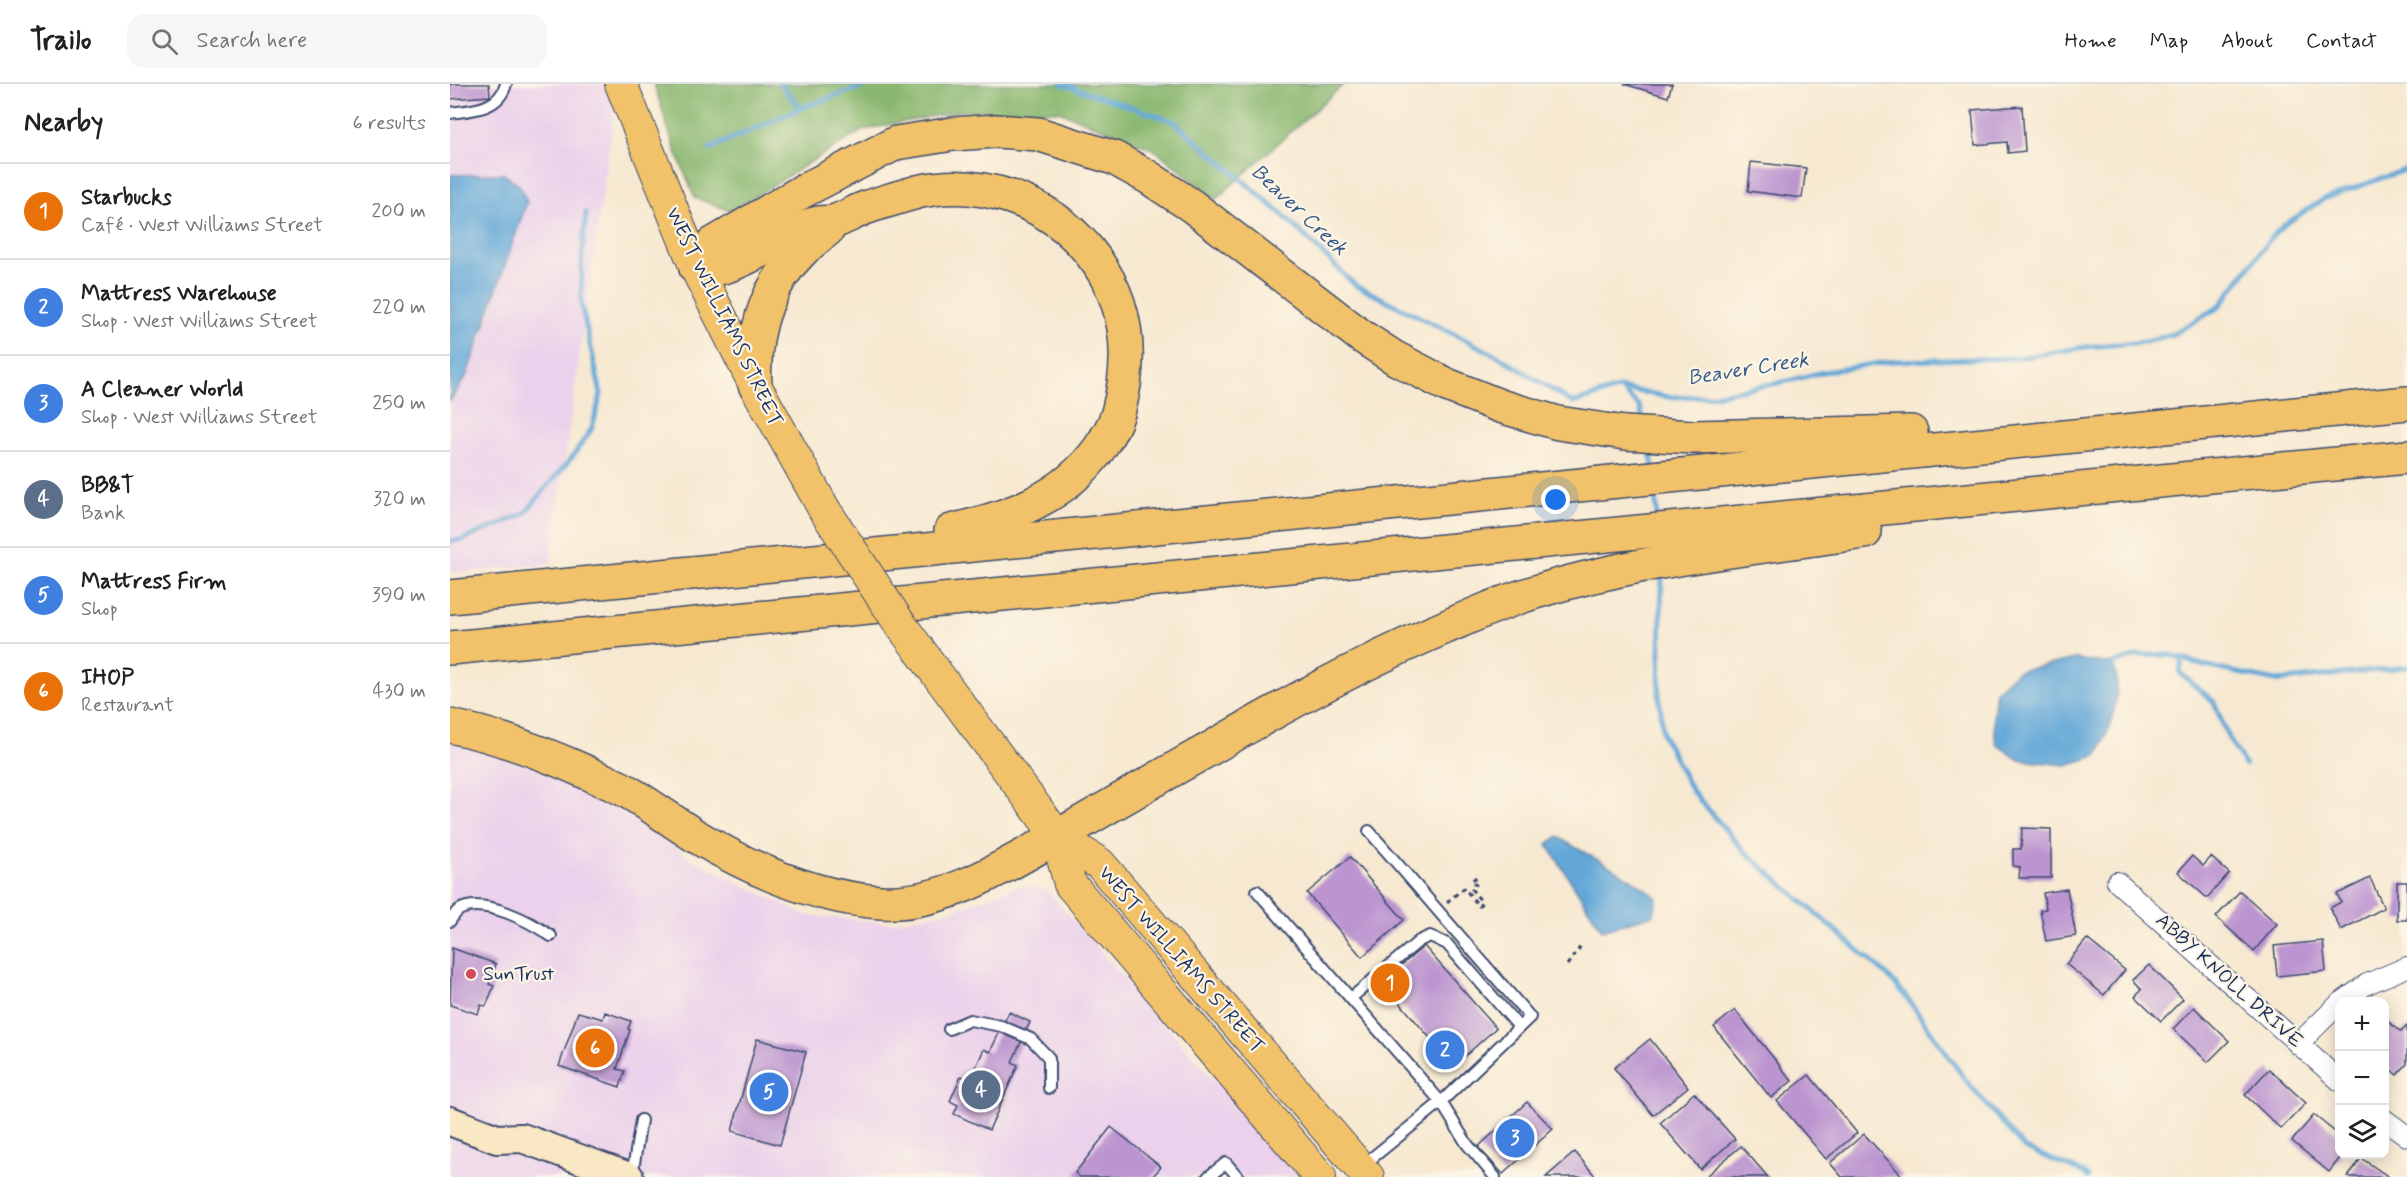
<!DOCTYPE html>
<meta charset="utf-8">
<style>
body{margin:0;font-family:Mynerve,sans-serif;background:#f6f6f6;color:#202124}
.controls{position:absolute;right:18px;bottom:18px;display:grid;overflow:hidden;border-radius:12px;box-shadow:0 3px 15px #0003}
.controls button{width:54px;height:54px;display:grid;place-items:center;padding:0;border:0;border-bottom:2px solid #e0e0e0;background:#fff;color:#202124;font:30px sans-serif}
.you{position:absolute;left:1106px;top:416px;width:21px;height:21px;margin:-15px;border:4px solid #fff;border-radius:50%;background:#1a73e8;box-shadow:0 0 0 9px #1a73e833}
.badge{display:grid;place-items:center;width:39px;height:39px;border-radius:50%;background:#d1495b;color:#fff;font-size:20px;font-weight:700}
.pin{position:absolute;translate:-50% -50%;border:3px solid #fff;box-shadow:0 2px 6px #0006}
.list{margin:0;padding:0;list-style:none}
h2{display:flex;justify-content:space-between;align-items:center;height:78px;margin:0;padding:0 24px;font-size:26px}
h2 small{font-size:20px;font-weight:400;color:#757577}
.list li{display:grid;grid-template-columns:39px 1fr auto;gap:18px;align-items:center;box-sizing:border-box;height:96px;padding:0 24px;border-top:2px solid #e0e0e0}
.list b{display:block;font-size:22px;white-space:nowrap}
.list p{margin:0;font-size:20px;white-space:nowrap;color:#757577}
.list em{font-size:20px;font-style:normal;color:#757577}
.icon{flex:none;width:33px;height:33px;fill:none;stroke:currentColor;stroke-width:2;stroke-linecap:round;stroke-linejoin:round}
.map{position:relative;flex:none;width:1957px;height:1093px;overflow:hidden}
header{display:flex;align-items:center;gap:36px;box-sizing:border-box;height:84px;padding:0 30px;background:#fff;border-bottom:2px solid #e0e0e0}
header strong{font-size:28px}
nav{display:flex;gap:33px;margin-inline-start:auto;font-size:21px}
.search{width:420px;height:54px;background:#f6f6f6;display:flex;align-items:center;gap:15px;box-sizing:border-box;padding:0 21px;border-radius:18px;color:#757577;font-size:22px}
main{display:flex}
aside{flex:1;background:#fff}
.map>svg:first-child{display:block}
.built{fill:#ebd1eb}
.forest{fill:#8ab870;stroke:#527467;stroke-width:1.5}
.water{fill:#62a7d8;stroke:#3e6b9b;stroke-width:1.5}
.lines{fill:none;stroke-linecap:round;stroke-linejoin:round}
.stream{stroke:#62a7d8;stroke-width:5}
.building{fill:#bb94d0}
.lane-casing{stroke:#3c4b6f;stroke-width:14}
.street-casing{stroke:#3c4b6f;stroke-width:22}
.secondary-casing{stroke:#3c4b6f;stroke-width:32}
.primary-casing{stroke:#3c4b6f;stroke-width:34}
.highway-casing{stroke:#3c4b6f;stroke-width:36}
.path{stroke:#3c4b6f;stroke-width:3;stroke-dasharray:4.5 4.5;stroke-linecap:butt}
.lane{stroke:#fff;stroke-width:10}
.street{stroke:#fff;stroke-width:20}
.secondary{stroke:#fae7c3;stroke-width:28}
.primary{stroke:#f2c26a;stroke-width:32}
.highway{stroke:#f2c26a;stroke-width:33}
.primary-bridge-casing{stroke:#3c4b6f;stroke-width:34;stroke-linecap:butt}
.primary-bridge{stroke:#f2c26a;stroke-width:32}
.poi-dot{fill:#d1495b;stroke:#fcf5e5;stroke-width:2}
.labels{text-anchor:middle;dominant-baseline:central;stroke-width:4.5;stroke-linejoin:round;paint-order:stroke}
.street-label{font-size:20px;fill:#1b2f5e;stroke:#fcf5e5}
.poi-label{font-size:20px;fill:#1b2f5e;stroke:#fcf5e5;text-anchor:start}
.water-label{font-size:21px;font-style:italic;fill:#345989;stroke:#fcf5e5}
</style>
<header>
<strong>Trailo</strong>
<div class="search"><svg class="icon" aria-label="search" viewBox="0 0 24 24"><circle cx="10" cy="10" r="6"/><path d="M15 15l6 6"/></svg>Search here</div>
<nav><a>Home</a><a>Map</a><a>About</a><a>Contact</a></nav>
</header>
<main>
<aside>
<h2>Nearby<small>6 results</small></h2>
<ul class="list">
<li><span class="badge" style="background:#e8710a">1</span><div><b>Starbucks</b><p>Café · West Williams Street</p></div><em>200 m</em></li>
<li><span class="badge" style="background:#3f7fe0">2</span><div><b>Mattress Warehouse</b><p>Shop · West Williams Street</p></div><em>220 m</em></li>
<li><span class="badge" style="background:#3f7fe0">3</span><div><b>A Cleaner World</b><p>Shop · West Williams Street</p></div><em>250 m</em></li>
<li><span class="badge" style="background:#5c6f8a">4</span><div><b>BB&amp;T</b><p>Bank</p></div><em>320 m</em></li>
<li><span class="badge" style="background:#3f7fe0">5</span><div><b>Mattress Firm</b><p>Shop</p></div><em>390 m</em></li>
<li><span class="badge" style="background:#e8710a">6</span><div><b>IHOP</b><p>Restaurant</p></div><em>430 m</em></li>
</ul>
</aside>
<div class="map">
<svg width="1957" height="1093" viewBox="0 0 1957 1093">
<rect width="100%" height="100%" fill="#fcf5e5"/>
<filter id="ink" filterUnits="userSpaceOnUse"><feTurbulence type="fractalNoise" baseFrequency=".0167" numOctaves="2"/><feDisplacementMap in="SourceGraphic" scale="12" xChannelSelector="R" yChannelSelector="G"/><feConvolveMatrix kernelMatrix="1 2 1 2 8 2 1 2 1" color-interpolation-filters="sRGB"/></filter>
<filter id="wash" filterUnits="userSpaceOnUse"><feTurbulence type="fractalNoise" baseFrequency=".008" numOctaves="4" result="noise"/><feDisplacementMap in="SourceGraphic" scale="24" xChannelSelector="R" yChannelSelector="G"/><feGaussianBlur stdDeviation="1.35" result="paint"/><feColorMatrix in="noise" values="0 0 0 0 0 0 0 0 0 0 0 0 0 0 0 0 0 1.4 0 .05"/><feComposite in="paint" operator="in"/></filter>
<g filter="url(#wash)">
<rect width="100%" height="100%" fill="#f7e9d1"/>
<g class="built">
<polygon points="0,0 168,0 100,480 0,489"/>
<polygon points="0,655 89,684 160,716 245,777 355,831 439,839 501,827 569,802 597,806 849,1093 0,1093"/>
</g>
<polygon class="forest" points="204,0 894,0 766,115 705,66 609,27 510,27 413,46 281,127 245,114 224,63"/>
<g class="water">
<polygon points="54,90 70,102 77,118 16,293 0,317 0,91"/>
<path d="M1625 575 1663 580C1674 611 1660 644 1647 672L1616 681 1569 676 1546 660 1543 634 1546 606 1568 587Z"/>
<path d="M1108 753C1141 773 1177 789 1207 814L1204 831 1152 846 1097 760Z"/>
</g>
<g class="lines">
<g class="stream">
<polyline points="330,0 351,24"/>
<polyline points="612,0 723,37 833,131 905,201 1050,273 1123,319 1170,304 1219,313 1259,312 1338,297 1373,288 1443,277 1568,274 1635,263 1695,258 1723,250 1769,223 1820,155 1834,141 1874,115 1957,85"/>
<polyline points="259,65 351,24 420,0"/>
<polyline points="1171,305 1189,322 1194,338"/>
<polyline points="1199,362 1203,382"/>
<polyline points="1205,403 1207,436"/>
<polyline points="0,457 12,456 74,430 123,372 142,344 151,310 131,219 132,173 136,129"/>
<polyline points="1212,490 1209,609 1213,651 1242,707 1294,767 1437,891 1457,914 1514,994 1574,1064 1634,1089 1638,1093"/>
<polyline points="1732,575 1730,589 1764,618 1779,655 1795,681"/>
<polyline points="1663,580 1688,571 1721,571 1755,582 1826,597 1957,583"/>
</g>
</g>
<g id="blocks">
<g class="building">
<polygon points="0,0 39,0 40,12 0,15"/>
<polygon points="1174,0 1222,0 1218,13"/>
<polygon points="1572,22 1575,67 1558,69 1557,58 1525,61 1522,26"/>
<polygon points="1301,78 1356,84 1352,114 1298,107"/>
<polygon points="1572,744 1601,745 1601,794 1569,794 1570,783 1563,782 1563,765 1571,765"/>
<polygon points="1742,772 1753,782 1761,773 1779,789 1757,814 1728,788"/>
<polygon points="900,773 954,836 912,873 857,809"/>
<polygon points="1920,794 1934,824 1891,846 1880,824 1891,818 1887,810"/>
<rect x="1947" y="798" width="10" height="38"/>
<polygon points="1617,805 1626,852 1596,857 1590,826 1596,825 1593,809"/>
<polygon points="1790,807 1827,840 1804,867 1766,833"/>
<polygon points="1637,855 1675,886 1654,911 1616,880"/>
<polygon points="1873,857 1876,887 1827,892 1824,862"/>
<polygon points="974,862 1046,944 1004,982 932,898"/>
<polygon points="2,864 46,880 39,900 44,902 36,922 31,921 28,930 0,921"/>
<polygon points="1699,881 1733,915 1711,937 1685,912 1692,905 1683,896"/>
<polygon points="1744,923 1779,957 1758,978 1723,945"/>
<polygon points="1285,926 1342,997 1321,1014 1264,943"/>
<polygon points="128,928 153,935 155,928 181,937 178,945 180,946 167,985 175,987 170,1003 109,982"/>
<polygon points="559,928 580,938 562,978 568,981 539,1046 504,1030 508,1021 500,1017 511,992 520,996 534,965 540,968"/>
<polygon points="1934,934 1951,948 1957,942 1957,980 1947,991 1934,980"/>
<polygon points="307,955 356,968 330,1061 282,1047"/>
<polygon points="1200,955 1238,1003 1203,1031 1164,984"/>
<polygon points="1819,985 1856,1019 1831,1045 1795,1011"/>
<polygon points="1359,991 1407,1049 1376,1075 1327,1017"/>
<polygon points="1244,1009 1285,1055 1250,1085 1210,1039"/>
<polygon points="1077,1018 1103,1045 1053,1090 1028,1063"/>
<polygon points="1864,1031 1890,1052 1890,1070 1893,1070 1879,1088 1842,1057"/>
<polygon points="661,1043 711,1083 702,1093 630,1093 625,1089"/>
<polygon points="1414,1050 1453,1093 1392,1093 1380,1079"/>
<polygon points="1291,1062 1318,1093 1258,1093 1257,1091"/>
<polygon points="1125,1068 1146,1093 1096,1093"/>
<polygon points="1911,1074 1939,1093 1898,1093"/>
</g>
</g>
</g>
<g filter="url(#ink)">
<use href="#blocks" fill-opacity="0" stroke="#3c4b6f" stroke-width="1.5"/>
<g class="lines">
<g class="lane-casing">
<g id="lane">
<path d="M0 29C22 26 49 26 56 0"/>
<polyline points="919,747 1080,933 991,1018 1017,1060 1045,1093"/>
<polyline points="807,807 991,1018 912,1082"/>
<path d="M0 837C2 834 6 828 9 826 33 812 81 838 101 852"/>
<polyline points="901,914 969,857 980,852 997,860 1069,943"/>
<polyline points="499,945 520,936 551,942 581,955 599,974 599,1004"/>
<polyline points="182,1092 191,1036"/>
<polyline points="758,1093 776,1079 788,1093"/>
</g>
</g>
<g class="street-casing">
<g id="street">
<polyline points="1667,798 1890,997"/>
<polyline points="1892,918 1917,900 1957,883"/>
<polyline points="1848,960 1890,919"/>
<polyline points="1934,1035 1957,1052"/>
</g>
</g>
<g class="secondary-casing">
<polyline id="secondary" points="0,1037 47,1055 72,1054 179,1093"/>
</g>
<g class="primary-casing">
<g id="primary">
<polyline points="171,0 246,184 305,301 374,425"/>
<polyline points="493,598 607,752 650,780 918,1093"/>
<polyline points="607,752 620,800 870,1093"/>
</g>
</g>
<g class="highway-casing">
<g id="highway">
<polyline points="246,184 263,160 353,107 446,59 503,50 546,47 588,50 664,74 698,93 742,122 911,252 945,274 997,301 1050,322 1108,339 1175,349 1243,353 1461,348"/>
<path d="M246 184C254 184 265 186 273 183 302 175 334 150 364 140 371 138 379 139 386 137 396 133 405 128 415 124 432 118 450 113 467 108 530 93 598 117 639 167 678 215 684 270 668 329 664 342 656 355 649 365 613 415 559 433 501 447"/>
<path d="M305 301C302 249 315 203 353 166 361 158 370 152 378 145"/>
<polyline points="0,513 1957,319"/>
<polyline points="0,564 1957,373"/>
<path d="M0 642C48 652 94 669 138 689 152 696 167 701 180 709 202 722 223 738 244 751 300 785 366 814 431 818 498 822 567 775 622 744 667 718 711 692 756 667 833 622 913 578 996 543 1019 533 1043 522 1067 514 1179 476 1299 465 1415 448"/>
</g>
</g>
<g class="path">
<polyline points="997,818 1014,804 1029,822 1032,818 1022,806 1026,801 1021,797 1029,791"/>
<polyline points="1117,881 1131,862"/>
</g>
<use href="#lane" class="lane"/>
<use href="#street" class="street"/>
<use href="#secondary" class="secondary"/>
<use href="#primary" class="primary"/>
<use href="#highway" class="highway"/>
<g class="primary-bridge-casing">
<polyline id="primary-bridge" points="374,425 448,537 493,598"/>
</g>
<use href="#primary-bridge" class="primary-bridge"/>
</g>
</g>
<circle class="poi-dot" cx="21" cy="890" r="6"/>
<g class="labels">
<g class="street-label">
<text transform="translate(274 233) rotate(64)">WEST WILLIAMS STREET</text>
<text transform="translate(731 876) rotate(49)">WEST WILLIAMS STREET</text>
<text transform="translate(1779 897) rotate(42)">ABBY KNOLL DRIVE</text>
</g>
<g class="poi-label">
<text x="33" y="890">SunTrust</text>
</g>
<g class="water-label">
<text transform="translate(849 126) rotate(43)">Beaver Creek</text>
<text transform="translate(1298 285) rotate(-9)">Beaver Creek</text>
</g>
</g>
</svg>
<div class="controls">
<button>+</button>
<button>−</button>
<button><svg class="icon" aria-label="layers" viewBox="0 0 24 24"><path d="M12 4l9 5-9 5-9-5zM3 14l9 5 9-5"/></svg></button>
</div>
<div class="you"></div>
<div class="pin badge" style="left:940px;top:899px;background:#e8710a">1</div>
<div class="pin badge" style="left:995px;top:966px;background:#3f7fe0">2</div>
<div class="pin badge" style="left:1065px;top:1054px;background:#3f7fe0">3</div>
<div class="pin badge" style="left:531px;top:1006px;background:#5c6f8a">4</div>
<div class="pin badge" style="left:319px;top:1008px;background:#3f7fe0">5</div>
<div class="pin badge" style="left:145px;top:964px;background:#e8710a">6</div>
</div>
</main>
